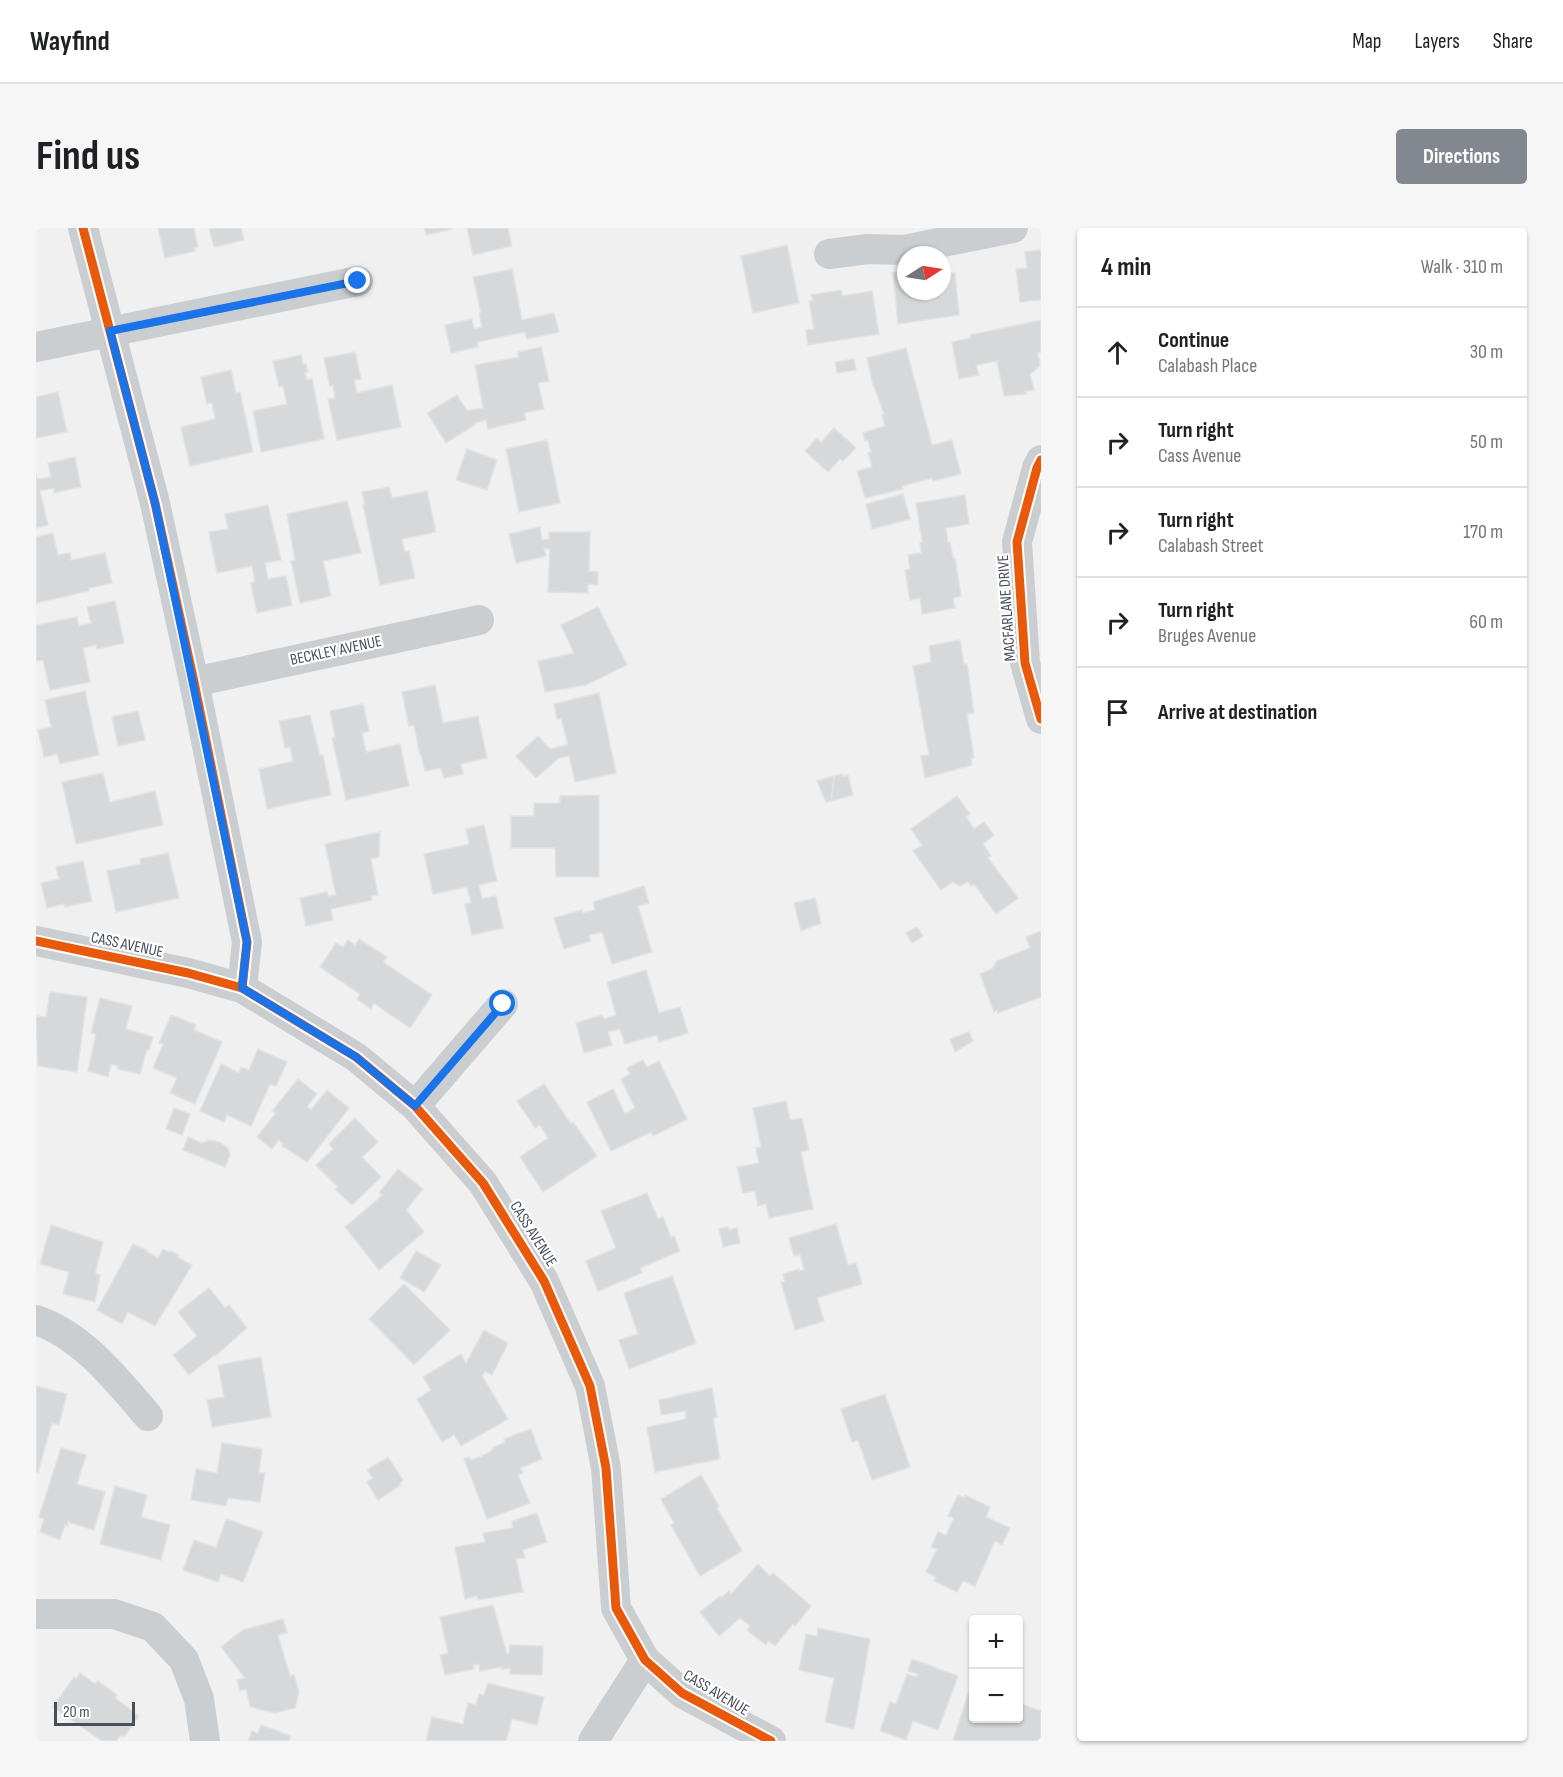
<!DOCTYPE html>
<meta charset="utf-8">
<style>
body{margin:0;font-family:"Sofia Sans Condensed",sans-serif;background:#f6f6f6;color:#202124}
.controls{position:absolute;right:18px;bottom:18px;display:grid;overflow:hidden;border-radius:6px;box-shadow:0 2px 4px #0004}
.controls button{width:54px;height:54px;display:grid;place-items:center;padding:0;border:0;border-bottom:2px solid #e0e0e0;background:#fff;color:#202124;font:30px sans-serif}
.compass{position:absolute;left:861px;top:18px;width:54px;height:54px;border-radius:50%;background:#fff;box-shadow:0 2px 4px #0004;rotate:78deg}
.scale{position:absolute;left:18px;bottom:15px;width:81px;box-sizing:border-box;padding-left:6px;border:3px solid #484f5b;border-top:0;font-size:16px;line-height:21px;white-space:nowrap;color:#484f5b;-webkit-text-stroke:4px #fff;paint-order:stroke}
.stop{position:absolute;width:18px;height:18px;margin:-14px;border:4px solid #1a73e8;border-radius:50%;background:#fff}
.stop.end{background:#1a73e8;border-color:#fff;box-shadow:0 2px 6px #0008}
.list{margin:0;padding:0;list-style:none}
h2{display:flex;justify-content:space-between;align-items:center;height:78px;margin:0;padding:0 24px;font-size:26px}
h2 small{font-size:20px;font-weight:400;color:#757577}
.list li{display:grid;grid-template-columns:39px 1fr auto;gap:18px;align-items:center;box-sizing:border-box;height:90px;padding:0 24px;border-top:2px solid #e0e0e0}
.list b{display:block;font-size:22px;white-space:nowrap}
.list p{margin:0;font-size:20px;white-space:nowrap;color:#757577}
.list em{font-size:20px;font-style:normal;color:#757577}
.icon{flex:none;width:33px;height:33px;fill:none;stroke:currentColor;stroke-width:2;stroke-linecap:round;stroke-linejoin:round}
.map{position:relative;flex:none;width:1005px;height:1513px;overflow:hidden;border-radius:6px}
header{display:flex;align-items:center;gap:36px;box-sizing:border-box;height:84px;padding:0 30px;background:#fff;border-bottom:2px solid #e0e0e0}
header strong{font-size:28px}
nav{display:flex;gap:33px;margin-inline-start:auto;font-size:21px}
.intro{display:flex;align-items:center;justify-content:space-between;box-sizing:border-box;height:144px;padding:0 36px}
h1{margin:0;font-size:42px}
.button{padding:15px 27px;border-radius:6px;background:#83878f;color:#fff;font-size:21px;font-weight:700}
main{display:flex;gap:36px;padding:0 36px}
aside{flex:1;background:#fff;border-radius:6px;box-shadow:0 2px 4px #0004}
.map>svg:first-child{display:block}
.building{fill:#d7d8da;stroke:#e1e2e3;stroke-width:1.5}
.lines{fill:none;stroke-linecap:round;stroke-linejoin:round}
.minor{stroke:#cbced1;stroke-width:30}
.cycleway-casing{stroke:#fff;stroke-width:13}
.cycleway{stroke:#e8590c;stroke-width:9}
.route{stroke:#1a73e8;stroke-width:8}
.labels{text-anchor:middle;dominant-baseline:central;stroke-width:4.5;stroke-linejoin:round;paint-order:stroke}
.street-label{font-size:16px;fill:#484f5b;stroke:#fff}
</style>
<header>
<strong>Wayfind</strong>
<nav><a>Map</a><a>Layers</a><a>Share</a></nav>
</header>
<div class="intro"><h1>Find us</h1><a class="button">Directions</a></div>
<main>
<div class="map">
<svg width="1005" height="1513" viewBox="0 0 1005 1513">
<rect width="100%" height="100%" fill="#f0f0f0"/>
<g class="building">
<polygon points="122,0 158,0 162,19 158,20 159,23 129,30"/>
<polygon points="173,0 205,0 208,12 178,19"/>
<polygon points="388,0 416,0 416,1 390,7"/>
<polygon points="431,0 472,0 476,18 437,27"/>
<polygon points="751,17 763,75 717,85 705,28"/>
<polygon points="1005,22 1005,72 984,74 980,41 991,40 989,24"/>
<polygon points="476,41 486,92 518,85 523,104 491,111 489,104 441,114 442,119 415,125 409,97 436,91 438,101 446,99 443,85 445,84 437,49"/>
<polygon points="870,44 870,63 906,63 906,46 919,45 923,87 862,96 857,45"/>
<polygon points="805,62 806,68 836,63 843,106 772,117 770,102 778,101 773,73 777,73 775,67"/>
<polygon points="1005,92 1005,124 1002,125 1004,138 994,146 998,162 989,163 990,166 968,168 961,133 940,137 943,147 923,151 916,114 935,110 934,107"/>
<polygon points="505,119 513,153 502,155 508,181 488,185 490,192 452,201 450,192 439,195 440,196 410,215 391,185 421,167 431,183 447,180 439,137 483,129 482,124"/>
<polygon points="870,120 896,217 916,212 925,246 897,253 896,250 866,258 867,261 829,270 821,243 836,239 832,225 835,224 832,212 829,213 827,205 849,198 846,187 848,186 836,153 831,130"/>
<polygon points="319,124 325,151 318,152 321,165 356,157 365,199 301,212 292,171 299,170 297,157 294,158 288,130"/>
<polygon points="265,127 267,137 270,136 272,144 269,145 271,152 276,151 288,211 225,224 217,183 251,176 247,158 243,159 237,133"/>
<polygon points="818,131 820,142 801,145 799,134"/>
<polygon points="195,142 200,165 204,164 217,224 154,238 145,199 179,191 176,175 171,176 165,149"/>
<polygon points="22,164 31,204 0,210 0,169"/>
<polygon points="798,200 820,220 807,233 804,231 792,244 769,223 781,210 785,214"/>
<polygon points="511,212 524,275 483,284 470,221"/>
<polygon points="431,221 461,232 451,262 420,252"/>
<polygon points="39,229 45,259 18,265 18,260 4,263 12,297 0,300 0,246 1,251 15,249 12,235"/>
<polygon points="353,259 356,270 391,263 400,304 366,311 369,324 373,323 379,350 344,357 327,277 329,276 326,264"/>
<polygon points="867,266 874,291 836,301 830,276"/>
<polygon points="929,267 933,296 910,300 912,314 914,314 917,330 919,330 925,368 917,370 919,380 886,386 884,370 874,372 869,342 874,341 872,327 885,325 884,315 886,314 880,275"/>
<polygon points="311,273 325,325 287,333 295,368 264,375 255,333 259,332 251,286"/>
<polygon points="232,277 245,332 229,335 232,351 250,348 256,377 221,385 215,355 219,354 216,338 181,345 173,304 192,301 189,286"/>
<polygon points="504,299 506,312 513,311 513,304 554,304 553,343 562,344 562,357 552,356 552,365 512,364 514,321 508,320 510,328 480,335 473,306"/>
<polygon points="17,305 22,327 34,325 35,332 69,325 76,355 53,360 53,363 0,375 0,309"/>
<polygon points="79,373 88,415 61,421 60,417 47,420 54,454 14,462 7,432 0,433 0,397 41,389 43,398 55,395 51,379"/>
<polygon points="562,379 591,437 550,457 509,464 502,433 538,425 525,397"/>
<polygon points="924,412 928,436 931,436 938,485 931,486 938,530 935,530 936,537 889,550 885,528 893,527 877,438 895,434 893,418"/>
<polygon points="399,457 407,495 442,488 451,530 425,536 427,546 408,550 405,540 389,543 385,527 384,527 378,497 373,498 366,464"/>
<polygon points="49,463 63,527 24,536 21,526 8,529 2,502 15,499 9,472"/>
<polygon points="563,465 580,545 539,554 533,528 523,530 500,550 480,528 502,508 514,521 532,517 525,490 521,492 518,476"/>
<polygon points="327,476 333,503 326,505 330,524 364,516 373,558 310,572 296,510 299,509 294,483"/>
<polygon points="102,483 109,512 82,518 76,489"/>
<polygon points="274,487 284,528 287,527 295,567 231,581 223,541 257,533 254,519 249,520 243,493"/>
<polygon points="67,545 74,574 119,563 127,597 40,616 26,554"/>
<polygon points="806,546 806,549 812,547 817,567 795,573 798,548"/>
<polygon points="798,548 795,573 790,574 781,553"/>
<polygon points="563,567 563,649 520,649 519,620 475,620 475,588 498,588 498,575 524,575 524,568"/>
<polygon points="921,568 934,586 930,589 938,601 948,594 958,607 947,616 955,628 952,630 982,670 960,686 938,656 935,658 932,654 924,658 917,654 905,662 877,623 886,617 875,601"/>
<polygon points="448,597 461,653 443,657 446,671 460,668 467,700 436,707 429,676 435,675 431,659 397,666 388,626 433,616 430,601"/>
<polygon points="344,604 343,629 335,631 342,667 335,668 336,672 295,681 297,692 270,698 264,670 291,664 292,668 300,667 289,616"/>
<polygon points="132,625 143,670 80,684 71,643 105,636 104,631"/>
<polygon points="47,633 56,673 29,679 28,676 11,680 5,655 23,651 20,639"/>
<polygon points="608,658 613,675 602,678 616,724 576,736 566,704 553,707 555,713 528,721 518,690 546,682 546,685 559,682 557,674"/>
<polygon points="779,670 785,695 765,703 758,675"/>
<polygon points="881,699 887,708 876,715 870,705"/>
<polygon points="1005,703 1005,769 962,785 961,782 958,784 944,746 956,741 961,733 994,720 990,709"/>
<polygon points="323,711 351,729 347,734 396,767 374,800 338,775 335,781 321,771 324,766 284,739 300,715 307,719 312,712 319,717"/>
<polygon points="610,742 623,785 644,779 652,805 623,814 621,807 589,816 584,801 572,804 576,817 548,825 540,795 566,787 568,791 580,787 571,754"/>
<polygon points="14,764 51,769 41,844 2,838 0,788 10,789"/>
<polygon points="64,770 96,778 90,801 117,809 113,822 111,821 104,846 81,841 82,838 75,836 72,849 52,843 60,806 55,805"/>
<polygon points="135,787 160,797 158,802 186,814 159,876 134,865 141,850 117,840 127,816 123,815"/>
<polygon points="933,804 937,813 919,824 914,811"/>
<polygon points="222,821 251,834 240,858 234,856 215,898 191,887 188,894 164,883 185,836 203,845 205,839 213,842"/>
<polygon points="607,832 611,839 623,833 651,891 617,908 615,904 575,923 551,874 577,861 589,886 599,880 585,851 594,846 591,840"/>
<polygon points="262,851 281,866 271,878 275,882 291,862 313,880 271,934 246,918 247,916 243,912 236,921 221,909 240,885 236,883"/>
<polygon points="508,856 535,896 537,894 561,928 507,964 484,929 512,910 504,897 499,900 481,873"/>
<polygon points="750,873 754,892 766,890 773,922 765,924 777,981 733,990 730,976 722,978 719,963 707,965 701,939 723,935 720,920 725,919 717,880"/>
<polygon points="138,880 154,886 146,907 130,901"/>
<polygon points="319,890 342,914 326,929 345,949 316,977 299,961 302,959 280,937 297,921 293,916"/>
<polygon points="152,909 166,915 173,912 183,914 192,920 194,927 189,939 147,922"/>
<polygon points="362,941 387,961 370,982 388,1004 343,1042 309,999 347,967 343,965"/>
<polygon points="611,965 622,991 627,989 635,1009 638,1008 644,1023 604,1040 606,1045 562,1063 550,1033 580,1020 565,983"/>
<polygon points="800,996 812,1037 820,1035 826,1056 781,1070 788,1093 759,1102 745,1054 749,1054 747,1046 763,1041 764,1043 768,1042 764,1026 758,1028 753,1010"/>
<polygon points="15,997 67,1014 60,1041 60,1046 64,1047 59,1074 27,1066 33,1044 4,1036"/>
<polygon points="692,999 693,1002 701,1000 704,1015 687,1019 683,1001"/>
<polygon points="97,1016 111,1022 110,1023 122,1030 127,1021 133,1024 134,1023 143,1027 141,1029 156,1037 119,1098 92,1084 86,1096 61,1082"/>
<polygon points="380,1023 405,1037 388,1064 364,1050"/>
<polygon points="636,1048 660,1115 593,1141 583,1112 602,1106 588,1065"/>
<polygon points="368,1056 414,1102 378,1137 333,1091"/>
<polygon points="173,1060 189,1080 193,1077 211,1100 179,1128 178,1127 153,1147 137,1127 161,1108 142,1084"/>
<polygon points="448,1102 472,1115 456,1147 449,1143 446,1148 472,1191 425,1218 418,1207 406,1214 381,1171 395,1162 387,1149 425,1126 430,1135"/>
<polygon points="225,1129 235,1189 176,1199 171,1172 188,1169 182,1137"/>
<polygon points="0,1158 31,1166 23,1197 16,1195 2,1244 0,1244"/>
<polygon points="676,1160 681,1189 677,1190 684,1231 619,1244 611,1199 650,1191 649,1183 625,1187 623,1172"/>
<polygon points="849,1166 874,1239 836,1252 822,1212 816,1214 805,1181"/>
<polygon points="495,1201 506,1231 484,1240 487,1245 482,1247 494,1275 451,1291 428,1231 433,1229 435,1232 444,1229 457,1222 456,1220 469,1214 468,1211"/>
<polygon points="186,1215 226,1221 223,1245 229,1245 224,1274 192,1270 190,1278 155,1272 160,1241 181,1245"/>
<polygon points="25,1220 50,1227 41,1256 69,1264 58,1302 32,1294 32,1298 29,1297 24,1312 4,1304 8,1291 3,1289"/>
<polygon points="352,1229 367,1252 363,1255 365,1257 342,1272 331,1254 337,1250 331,1242"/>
<polygon points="665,1247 683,1278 681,1280 706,1323 664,1348 635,1297 638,1295 625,1271"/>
<polygon points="79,1258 111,1267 105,1289 134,1297 125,1332 64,1316"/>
<polygon points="922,1267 928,1270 929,1267 954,1279 950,1289 974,1300 966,1317 959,1313 939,1358 927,1353 921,1364 898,1353 900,1349 890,1344 901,1321 895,1319 902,1304 910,1307 918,1290 912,1288"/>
<polygon points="501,1285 511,1314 487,1322 489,1330 480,1331 487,1364 442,1372 441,1368 429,1371 419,1319 449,1314 447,1305 477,1300 476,1293"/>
<polygon points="190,1291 227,1304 207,1354 185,1346 182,1354 147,1342 158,1312 180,1320"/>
<polygon points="722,1336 734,1348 737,1345 775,1378 759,1398 757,1396 739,1418 733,1413 730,1417 711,1402 714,1398 704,1390 683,1408 664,1384 684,1368 685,1370 693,1363 695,1366"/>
<polygon points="457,1377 471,1426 473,1425 474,1417 507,1418 506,1447 474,1446 474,1440 466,1441 466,1439 444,1443 443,1436 437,1437 438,1441 409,1447 404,1427 412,1425 404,1389"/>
<polygon points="247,1391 251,1405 242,1407 254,1448 258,1447 263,1464 259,1480 239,1485 214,1479 210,1461 204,1463 201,1452 209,1450 185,1419 207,1402"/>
<polygon points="782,1400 834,1411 818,1501 789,1494 798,1450 763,1442 770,1406 781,1408"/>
<polygon points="876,1431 922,1448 902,1502 877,1493 870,1512 844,1503 854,1474 860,1476 871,1446 880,1449 882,1446 872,1443"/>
<polygon points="44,1445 59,1456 62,1453 81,1467 79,1470 103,1488 88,1509 85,1507 80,1513 66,1513 17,1479 38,1449 40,1451"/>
<polygon points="452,1455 508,1469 501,1497 476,1491 470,1513 390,1513 396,1489 427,1496 432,1475 440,1477 443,1466 448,1467"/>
<polygon points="934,1460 938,1461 938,1490 982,1490 982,1475 1005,1483 1005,1513 917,1513"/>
<polygon points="225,1497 255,1508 253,1513 212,1513 216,1503 222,1505"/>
</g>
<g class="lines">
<g class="minor">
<polyline points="47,0 119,275 158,454 211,714 206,760"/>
<polyline points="793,26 832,21 868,22 977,0"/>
<polyline points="0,119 322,53"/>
<polyline points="1005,232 1001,240 981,314 989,435 1005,491"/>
<polyline points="158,454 443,392"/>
<polyline points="0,713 152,745 206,760 320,829 379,878 447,955 508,1053 554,1158 570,1240 580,1380 609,1432 646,1465 735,1513"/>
<polyline points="379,878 467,776"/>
<path d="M0 1092C46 1107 81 1152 112 1188"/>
<polyline points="0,1386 78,1386 117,1399 148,1432 163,1471 169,1513"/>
<polyline points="557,1513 609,1432"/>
</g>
<g class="cycleway-casing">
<g id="cycleway">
<polyline points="47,0 119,275 158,454 211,714 206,760"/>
<polyline points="1005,232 1001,240 981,314 989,435 1005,491"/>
<polyline points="0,713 152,745 206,760 320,829 379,878 447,955 508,1053 554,1158 570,1240 580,1380 609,1432 646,1465 735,1513"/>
</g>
</g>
<use href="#cycleway" class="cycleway"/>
</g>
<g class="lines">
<polyline class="route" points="322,53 74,103 119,275 211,714 206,760 320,829 379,878 467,776"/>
</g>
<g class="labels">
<g class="street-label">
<text transform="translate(971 380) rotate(-94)">MACFARLANE DRIVE</text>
<text transform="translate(300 423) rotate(-12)">BECKLEY AVENUE</text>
<text transform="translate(91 717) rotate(12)">CASS AVENUE</text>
<text transform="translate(497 1006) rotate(58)">CASS AVENUE</text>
<text transform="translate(680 1465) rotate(31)">CASS AVENUE</text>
</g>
</g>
</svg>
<div class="controls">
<button>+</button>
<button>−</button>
</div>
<svg class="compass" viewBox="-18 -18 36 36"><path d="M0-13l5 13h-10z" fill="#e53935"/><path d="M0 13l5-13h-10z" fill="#757577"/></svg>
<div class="scale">20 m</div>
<div class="stop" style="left:467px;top:776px"></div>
<div class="stop end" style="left:322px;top:53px"></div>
</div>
<aside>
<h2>4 min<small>Walk · 310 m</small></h2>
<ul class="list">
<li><svg class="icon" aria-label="ahead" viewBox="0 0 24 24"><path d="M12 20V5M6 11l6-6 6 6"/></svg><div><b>Continue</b><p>Calabash Place</p></div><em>30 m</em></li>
<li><svg class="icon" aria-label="right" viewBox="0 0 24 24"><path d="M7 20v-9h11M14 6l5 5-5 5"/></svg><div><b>Turn right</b><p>Cass Avenue</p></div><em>50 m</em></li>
<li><svg class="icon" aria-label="right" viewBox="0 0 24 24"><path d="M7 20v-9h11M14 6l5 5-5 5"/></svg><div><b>Turn right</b><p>Calabash Street</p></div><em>170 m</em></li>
<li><svg class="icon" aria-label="right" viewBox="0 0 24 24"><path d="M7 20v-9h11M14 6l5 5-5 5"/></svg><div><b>Turn right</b><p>Bruges Avenue</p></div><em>60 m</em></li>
<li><svg class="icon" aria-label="arrive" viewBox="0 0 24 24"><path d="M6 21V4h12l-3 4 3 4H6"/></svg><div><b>Arrive at destination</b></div></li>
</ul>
</aside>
</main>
